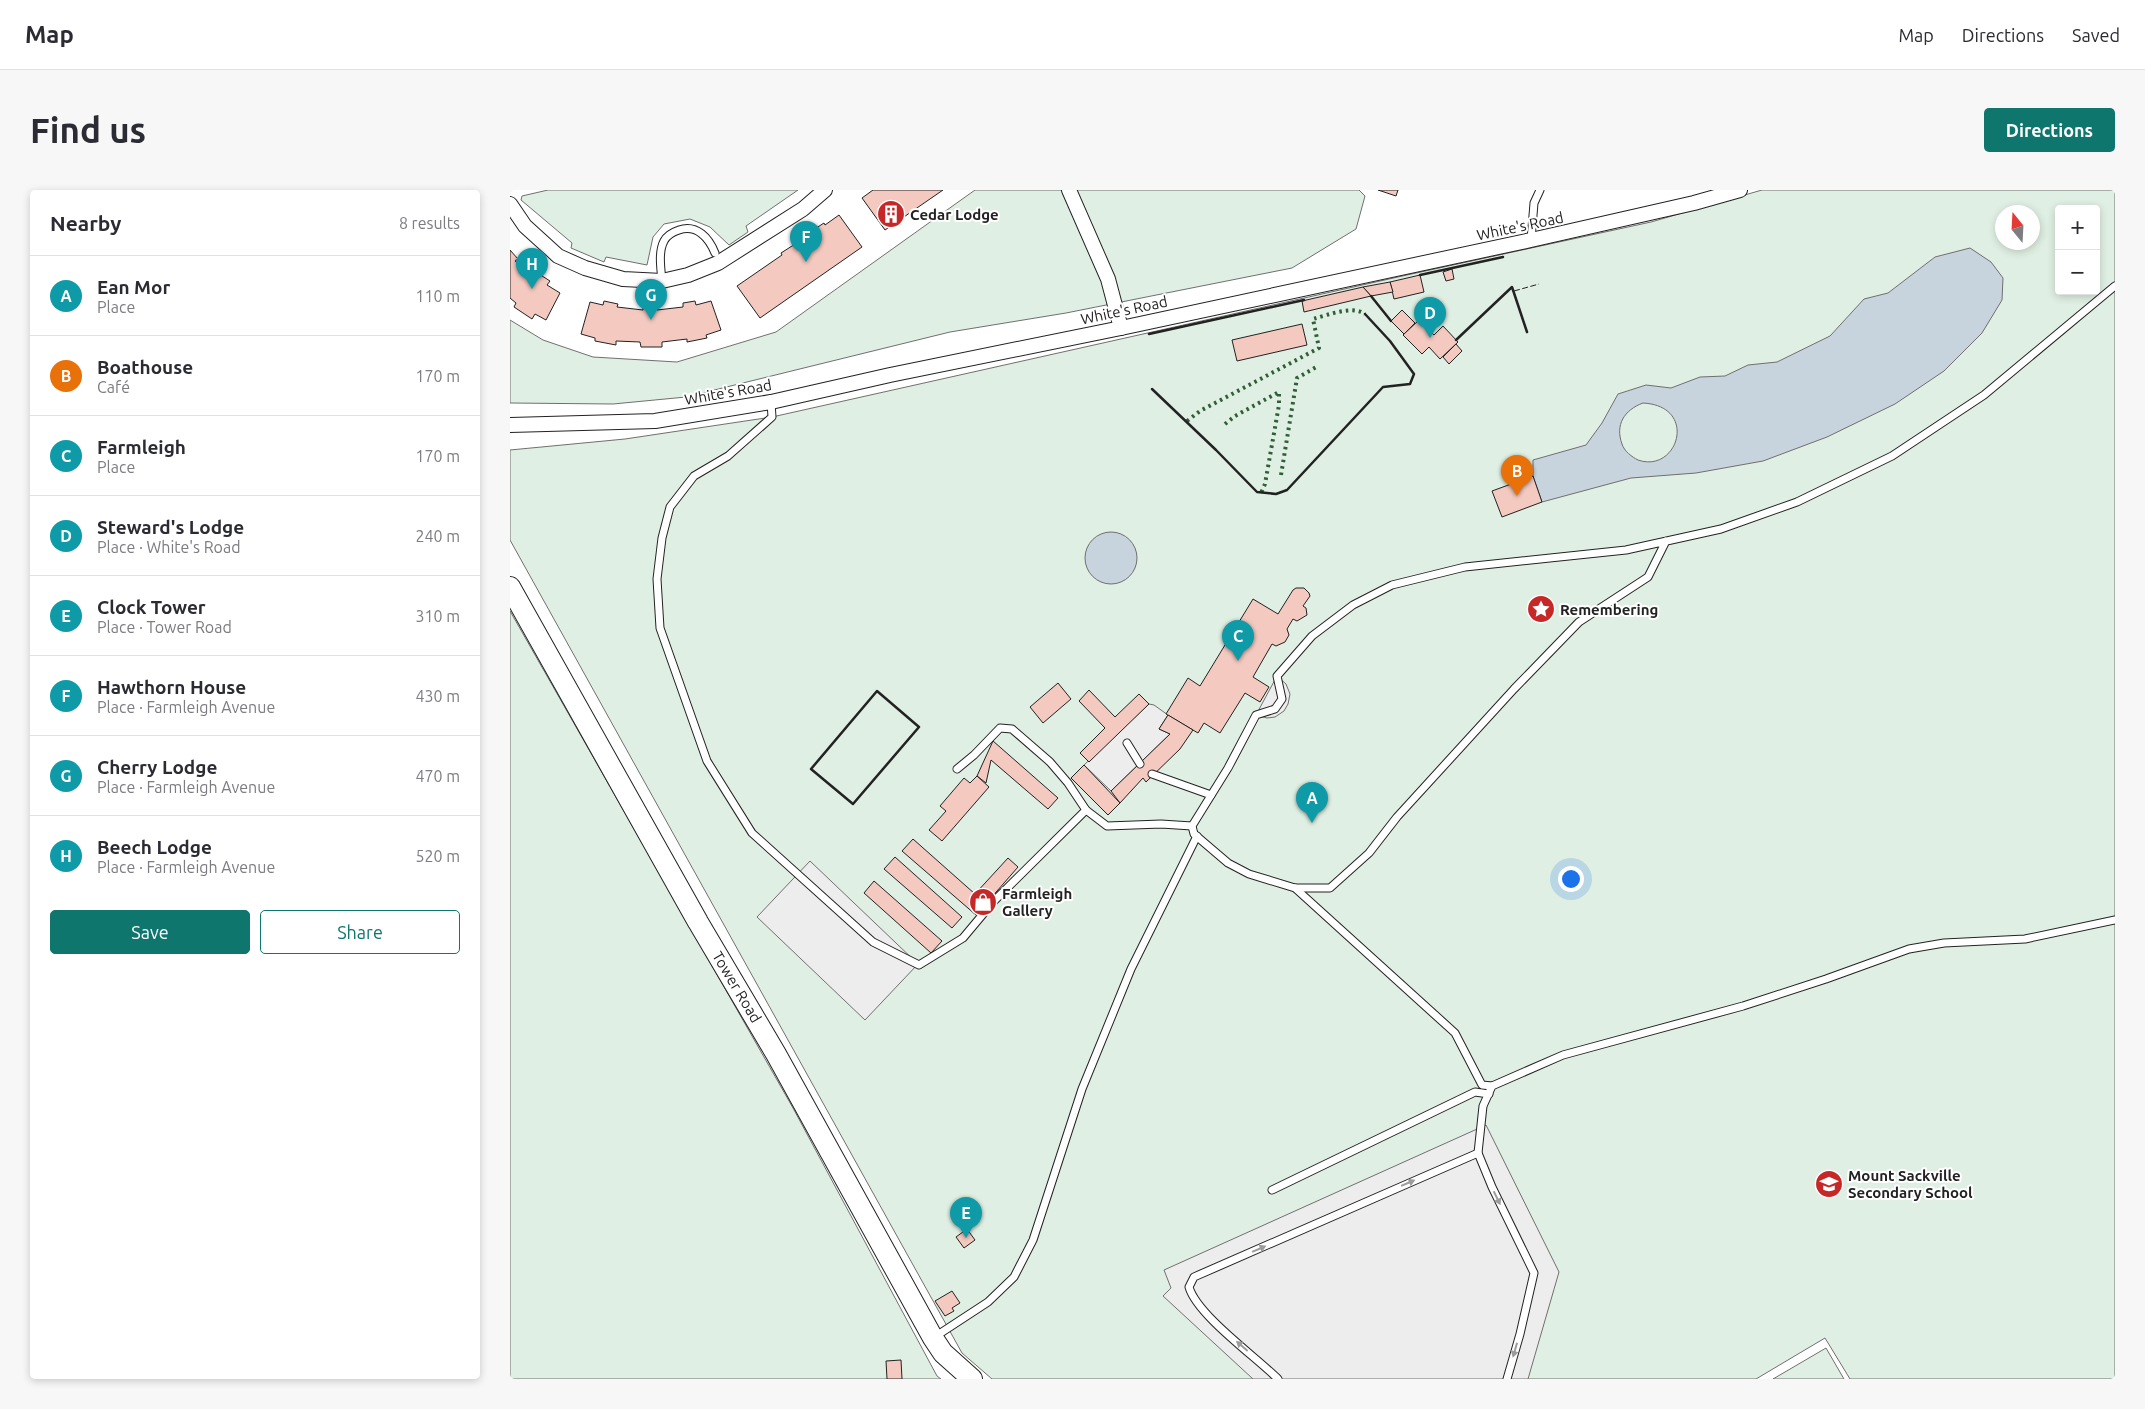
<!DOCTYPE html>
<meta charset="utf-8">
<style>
body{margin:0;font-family:Ubuntu,sans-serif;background:#f7f7f7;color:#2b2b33}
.controls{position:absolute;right:15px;top:15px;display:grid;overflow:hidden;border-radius:5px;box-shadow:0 2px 8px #0003}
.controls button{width:45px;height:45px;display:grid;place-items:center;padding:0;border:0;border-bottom:1px solid #e1e1e2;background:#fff;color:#2b2b33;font:25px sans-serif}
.compass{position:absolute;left:1485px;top:15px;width:45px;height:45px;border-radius:50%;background:#fff;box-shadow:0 2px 8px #0003;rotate:342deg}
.you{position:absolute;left:1060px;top:688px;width:18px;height:18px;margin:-12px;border:4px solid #fff;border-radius:50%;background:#1a73e8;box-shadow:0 0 0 8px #1a73e833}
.badge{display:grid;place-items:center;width:32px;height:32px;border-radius:50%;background:#0f766e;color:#fff;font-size:16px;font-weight:700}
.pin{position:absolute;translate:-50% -41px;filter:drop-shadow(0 1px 2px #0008)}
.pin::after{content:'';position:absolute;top:26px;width:18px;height:15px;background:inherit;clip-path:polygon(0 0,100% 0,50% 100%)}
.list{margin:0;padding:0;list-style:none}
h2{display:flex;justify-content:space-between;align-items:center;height:65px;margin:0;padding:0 20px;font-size:21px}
h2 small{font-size:16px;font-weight:400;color:#7c7c81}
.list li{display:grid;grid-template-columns:32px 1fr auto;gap:15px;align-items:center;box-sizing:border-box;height:80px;padding:0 20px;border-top:1px solid #e1e1e2}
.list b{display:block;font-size:19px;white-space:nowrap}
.list p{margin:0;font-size:16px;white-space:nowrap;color:#7c7c81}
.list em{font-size:16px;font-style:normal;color:#7c7c81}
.actions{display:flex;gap:10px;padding:15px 20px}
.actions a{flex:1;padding:11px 0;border:1px solid #0f766e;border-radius:5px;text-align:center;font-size:18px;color:#0f766e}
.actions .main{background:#0f766e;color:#fff}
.map{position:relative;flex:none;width:1605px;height:1189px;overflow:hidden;border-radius:5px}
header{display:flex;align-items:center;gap:30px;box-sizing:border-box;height:70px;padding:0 25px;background:#fff;border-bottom:1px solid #e1e1e2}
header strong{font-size:24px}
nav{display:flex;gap:28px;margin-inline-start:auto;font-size:18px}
.intro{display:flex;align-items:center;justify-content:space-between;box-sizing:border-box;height:120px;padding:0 30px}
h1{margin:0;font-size:35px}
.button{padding:12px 22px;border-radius:5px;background:#0f766e;color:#fff;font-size:18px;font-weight:700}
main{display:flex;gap:30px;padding:0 30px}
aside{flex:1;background:#fff;border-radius:5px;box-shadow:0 2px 8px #0003}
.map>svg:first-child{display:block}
.green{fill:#e0efe3;stroke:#6f6f6f;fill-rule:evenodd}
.parking{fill:#ededed;stroke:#6f6f6f}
.water{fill:#c7d3dd;stroke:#6f6f6f;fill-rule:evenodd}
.building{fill:#f3c9c0;stroke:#222}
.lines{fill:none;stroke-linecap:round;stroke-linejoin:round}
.lane-casing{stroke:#222;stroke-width:9}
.street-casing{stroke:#222;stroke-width:16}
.secondary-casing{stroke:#222;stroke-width:22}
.lane{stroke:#fff;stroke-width:7}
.street{stroke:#fff;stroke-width:14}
.secondary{stroke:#fff;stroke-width:20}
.hedge{stroke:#2f5e38;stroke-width:4;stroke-dasharray:2.5 4;stroke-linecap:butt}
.fence{stroke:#222;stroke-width:1;stroke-dasharray:6 2.5;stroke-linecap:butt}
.wall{stroke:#222;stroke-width:2.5}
.oneway{fill:#9c9c9c}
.labels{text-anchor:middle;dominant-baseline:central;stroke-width:4;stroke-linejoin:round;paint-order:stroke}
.poi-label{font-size:15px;font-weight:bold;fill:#222;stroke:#fff;text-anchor:start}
.street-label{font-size:15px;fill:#222;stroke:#fff}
</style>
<header>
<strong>Map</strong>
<nav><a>Map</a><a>Directions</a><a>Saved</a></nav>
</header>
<div class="intro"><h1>Find us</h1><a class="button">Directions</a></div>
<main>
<aside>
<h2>Nearby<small>8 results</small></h2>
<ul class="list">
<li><span class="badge" style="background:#0f9aa8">A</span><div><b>Ean Mor</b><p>Place</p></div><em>110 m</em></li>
<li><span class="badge" style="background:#e8710a">B</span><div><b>Boathouse</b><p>Café</p></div><em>170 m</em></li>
<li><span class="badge" style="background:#0f9aa8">C</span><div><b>Farmleigh</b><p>Place</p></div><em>170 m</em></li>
<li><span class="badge" style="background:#0f9aa8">D</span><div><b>Steward's Lodge</b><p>Place · White's Road</p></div><em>240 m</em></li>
<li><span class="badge" style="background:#0f9aa8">E</span><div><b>Clock Tower</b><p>Place · Tower Road</p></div><em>310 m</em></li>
<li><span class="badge" style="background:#0f9aa8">F</span><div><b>Hawthorn House</b><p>Place · Farmleigh Avenue</p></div><em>430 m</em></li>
<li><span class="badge" style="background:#0f9aa8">G</span><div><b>Cherry Lodge</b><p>Place · Farmleigh Avenue</p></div><em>470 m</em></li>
<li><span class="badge" style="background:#0f9aa8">H</span><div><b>Beech Lodge</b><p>Place · Farmleigh Avenue</p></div><em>520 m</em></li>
</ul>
<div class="actions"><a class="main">Save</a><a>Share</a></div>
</aside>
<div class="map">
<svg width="1605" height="1189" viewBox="0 0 1605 1189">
<rect width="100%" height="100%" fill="#fff"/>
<g class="green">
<polygon points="38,0 288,0 236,36 238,42 219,55 200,37 180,29 154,34 143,47 137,75 96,67 94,72 61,58 62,53 11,10 12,6"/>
<polygon points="465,0 849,0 855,6 846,39 782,78 556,123 440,142 176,207 103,214 0,213 0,130 33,150 83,167 167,172 266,142"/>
<path d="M1252 0H1605V1189H1340L1315 1148 1246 1189H482L452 1163 0 350V260L115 249 262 227 897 85 1141 32ZM1549 19H1586V101H1549ZM1492 22H1522V52H1492Z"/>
<polygon points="0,421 283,918 427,1186 431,1189 0,1189"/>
<polygon points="1316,1158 1334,1189 1263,1189"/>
</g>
<g class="parking">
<polygon points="767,486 776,494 780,504 778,514 774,521 765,527 757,528 746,525"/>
<polygon points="639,514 644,515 658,525 649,539 660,544 601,601 574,575"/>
<polygon points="300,671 408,774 355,830 247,727"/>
<polygon points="976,935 1049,1082 1018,1189 743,1189 653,1106 661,1098 654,1080"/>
</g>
<g class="water">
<path d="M1460 58 1481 72 1493 88 1492 110 1472 143 1434 181 1385 214 1317 247 1253 271 1186 283 1121 288 1032 312 1023 286V270L1076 255 1092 233 1108 204 1136 195 1161 198 1190 187 1215 186 1238 175 1267 172 1320 146 1354 109 1378 103 1425 67ZM1133 213C1189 216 1168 284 1128 270 1122 267 1114 261 1112 254 1105 235 1114 220 1133 213Z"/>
<circle cx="601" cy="368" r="26"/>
</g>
<g class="building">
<polygon points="363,0 433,0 375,40 352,8"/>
<polygon points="868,0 888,0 886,6"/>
<polygon points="329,25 352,57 250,128 227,96 272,65 271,63 304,42 303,40 314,33 315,35"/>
<polygon points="0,60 8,69 5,71 26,87 29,84 40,91 37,95 50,103 36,130 25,124 22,129 4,117 6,113 0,108"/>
<polygon points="942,79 944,89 936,91 933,82"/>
<polygon points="910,85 914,102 884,109 880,92"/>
<polygon points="880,92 883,102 861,106 853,97"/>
<polygon points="853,97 861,106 794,122 792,111"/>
<polygon points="94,111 108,114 107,117 133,120 133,116 147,117 147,120 173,117 173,113 185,111 186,115 201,111 211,140 196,145 197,148 177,152 177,149 152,152 152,157 131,157 130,152 106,151 106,155 85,151 85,148 71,144 80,112 93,115"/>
<polygon points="892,120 905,133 894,144 881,131"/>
<polygon points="909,130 924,145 933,136 948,152 930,169 919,157 912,164 893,145"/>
<polygon points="792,134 797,155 727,171 722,150"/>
<polygon points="946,154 952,161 939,174 933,167"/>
<polygon points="1023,286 1032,312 992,327 982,301"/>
<polygon points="786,398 794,398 799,403 800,406 793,416 796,418 797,425 787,431 783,429 777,439 779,445 775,452 766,456 762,454 743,487 759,497 750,512 735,503 710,543 694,533 688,543 656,524 678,488 690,496 743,409 768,424 783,400"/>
<polygon points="548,493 561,509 533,533 520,517"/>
<polygon points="579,500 605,527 629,504 639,514 579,572 570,563 595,538 569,511"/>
<polygon points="658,525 683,540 670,559 636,592 633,588 610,613 601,601 660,544 649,539"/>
<polygon points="483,551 548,608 538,619 481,570 476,593 467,586"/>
<polygon points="574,575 610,613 598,625 561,588"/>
<polygon points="467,586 479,597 432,651 419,640 436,621 430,616 454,588 460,593"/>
<polygon points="403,649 465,704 498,668 508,677 466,725 392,661"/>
<polygon points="385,667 452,727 442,738 374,679"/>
<polygon points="364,691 432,751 421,763 354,703"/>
<polygon points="457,1039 465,1050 454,1058 446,1047"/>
<polygon points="442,1101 450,1113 442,1118 444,1121 435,1126 425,1111"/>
<polygon points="391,1170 392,1189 377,1189 376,1171"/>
</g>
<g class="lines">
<g class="lane-casing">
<g id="lane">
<polyline points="1021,50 1024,13 1030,0"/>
<path d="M152 91C151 79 148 62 154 51 157 45 163 42 169 40 187 34 199 48 205 63"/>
<polyline points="261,212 262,227 218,266 184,286 160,317 152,348 147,389 150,438 197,571 242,643 363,752 409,775 453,748 484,711 576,620"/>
<polyline points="1156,351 1138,387 1069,432 1004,499 887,627 859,663 820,698 785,698 739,684 718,673 684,644 682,636 718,578 746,525 765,519 772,509 767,486 802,446 843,415 882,395 955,377 1116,360 1211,339 1287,312 1382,266 1474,205 1605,96"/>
<polyline points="617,553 630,574"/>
<polyline points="447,579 464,565 490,538 502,539 540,572 558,593 576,620 597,636 651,634 682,636"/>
<polyline points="642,584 701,605"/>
<polyline points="785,698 945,843 972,895 982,896"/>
<polyline points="762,1000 965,902 979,904"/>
<polyline points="423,1148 478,1112 504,1087 523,1050 572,899 621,779 687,646"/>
<path d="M768 1189C746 1167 687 1125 679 1097L684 1087 968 963"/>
<polyline points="997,1189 1010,1144 1024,1083 982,997 968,963 973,916 982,896 1053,865 1233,816 1316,789 1399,759 1434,753 1515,749 1605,730"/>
</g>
</g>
<g class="street-casing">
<g id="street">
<polyline points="559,0 598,89 611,138"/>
<polyline points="0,14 15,36 48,66 75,78 113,89 152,91 178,85 208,73 293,19 315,0"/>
<polyline points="0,235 145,231 261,212 380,185 611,138 1021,50 1184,13 1230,0"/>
</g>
</g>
<g class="secondary-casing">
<polyline id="secondary" points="0,397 188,732 266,864 423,1148 433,1163 462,1189"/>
</g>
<use href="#lane" class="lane"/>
<use href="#street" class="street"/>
<use href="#secondary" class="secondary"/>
<g class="hedge">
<path d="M677 231 690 221 809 158 803 129C818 125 842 115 855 124"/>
<polyline points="715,234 725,226 769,202 769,215 755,294 751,303"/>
<polyline points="771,285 787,188 808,176"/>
</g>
<polyline class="fence" points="1004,101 1029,94"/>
<g class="wall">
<polyline points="910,85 993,67"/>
<polyline points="861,106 881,131"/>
<polyline points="639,144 794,110"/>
<polyline points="946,150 1002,97 1017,142"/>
<polyline points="642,199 706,260 747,302 766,304 777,300 873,197 900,194 904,184 880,151 855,124"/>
<polygon points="367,501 409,537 343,614 301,579"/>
</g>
</g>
<defs><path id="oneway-solid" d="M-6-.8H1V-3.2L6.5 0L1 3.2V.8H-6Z" transform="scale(1.25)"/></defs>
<g class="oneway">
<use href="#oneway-solid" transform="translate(898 993) rotate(-23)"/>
<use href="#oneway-solid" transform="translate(987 1008) rotate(64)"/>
<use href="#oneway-solid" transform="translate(749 1059) rotate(-23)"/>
<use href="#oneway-solid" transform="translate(732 1156) rotate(-139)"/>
<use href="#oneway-solid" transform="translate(1005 1160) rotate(106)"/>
</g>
<defs>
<g id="building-disc" transform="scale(1.4375)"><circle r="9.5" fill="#c62828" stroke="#fff"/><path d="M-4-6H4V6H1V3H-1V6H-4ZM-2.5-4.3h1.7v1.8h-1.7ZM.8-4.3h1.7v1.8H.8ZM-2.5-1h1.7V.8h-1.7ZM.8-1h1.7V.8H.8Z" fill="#fff"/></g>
<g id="sight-disc" transform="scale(1.4375)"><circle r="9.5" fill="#c62828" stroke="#fff"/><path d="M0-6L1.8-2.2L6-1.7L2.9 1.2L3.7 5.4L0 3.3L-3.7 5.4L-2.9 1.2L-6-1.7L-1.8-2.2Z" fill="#fff"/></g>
<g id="shop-disc" transform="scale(1.4375)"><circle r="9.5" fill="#c62828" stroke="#fff"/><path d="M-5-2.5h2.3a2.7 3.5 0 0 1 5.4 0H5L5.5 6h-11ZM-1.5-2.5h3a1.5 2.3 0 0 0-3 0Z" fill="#fff"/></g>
<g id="school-disc" transform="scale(1.4375)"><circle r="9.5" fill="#c62828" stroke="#fff"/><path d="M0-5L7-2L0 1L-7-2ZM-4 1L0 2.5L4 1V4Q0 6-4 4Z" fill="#fff"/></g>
</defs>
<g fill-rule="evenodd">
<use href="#building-disc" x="381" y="24"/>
<use href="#sight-disc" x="1031" y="419"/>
<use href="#shop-disc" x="473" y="712"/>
<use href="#school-disc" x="1319" y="994"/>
</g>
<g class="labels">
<g class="poi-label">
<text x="400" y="24">Cedar Lodge</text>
<text x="1050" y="419">Remembering</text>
<text x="492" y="703">Farmleigh<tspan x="492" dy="17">Gallery</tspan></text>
<text x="1338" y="985">Mount Sackville<tspan x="1338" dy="17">Secondary School</tspan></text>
</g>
<g class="street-label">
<text transform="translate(1010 36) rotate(-12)">White's Road</text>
<text transform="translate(614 120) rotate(-12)">White's Road</text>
<text transform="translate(218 202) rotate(-10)">White's Road</text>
<text transform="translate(227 797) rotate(59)">Tower Road</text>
</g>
</g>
</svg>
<div class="controls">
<button>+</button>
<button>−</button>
</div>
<svg class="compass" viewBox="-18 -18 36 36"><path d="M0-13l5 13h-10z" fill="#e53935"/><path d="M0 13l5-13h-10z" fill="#7c7c81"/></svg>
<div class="you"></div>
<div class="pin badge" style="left:802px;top:633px;background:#0f9aa8">A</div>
<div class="pin badge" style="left:1007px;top:306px;background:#e8710a">B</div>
<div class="pin badge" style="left:728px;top:471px;background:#0f9aa8">C</div>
<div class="pin badge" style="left:920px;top:148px;background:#0f9aa8">D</div>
<div class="pin badge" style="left:456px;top:1048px;background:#0f9aa8">E</div>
<div class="pin badge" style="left:296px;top:72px;background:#0f9aa8">F</div>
<div class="pin badge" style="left:141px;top:130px;background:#0f9aa8">G</div>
<div class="pin badge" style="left:22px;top:99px;background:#0f9aa8">H</div>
</div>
</main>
